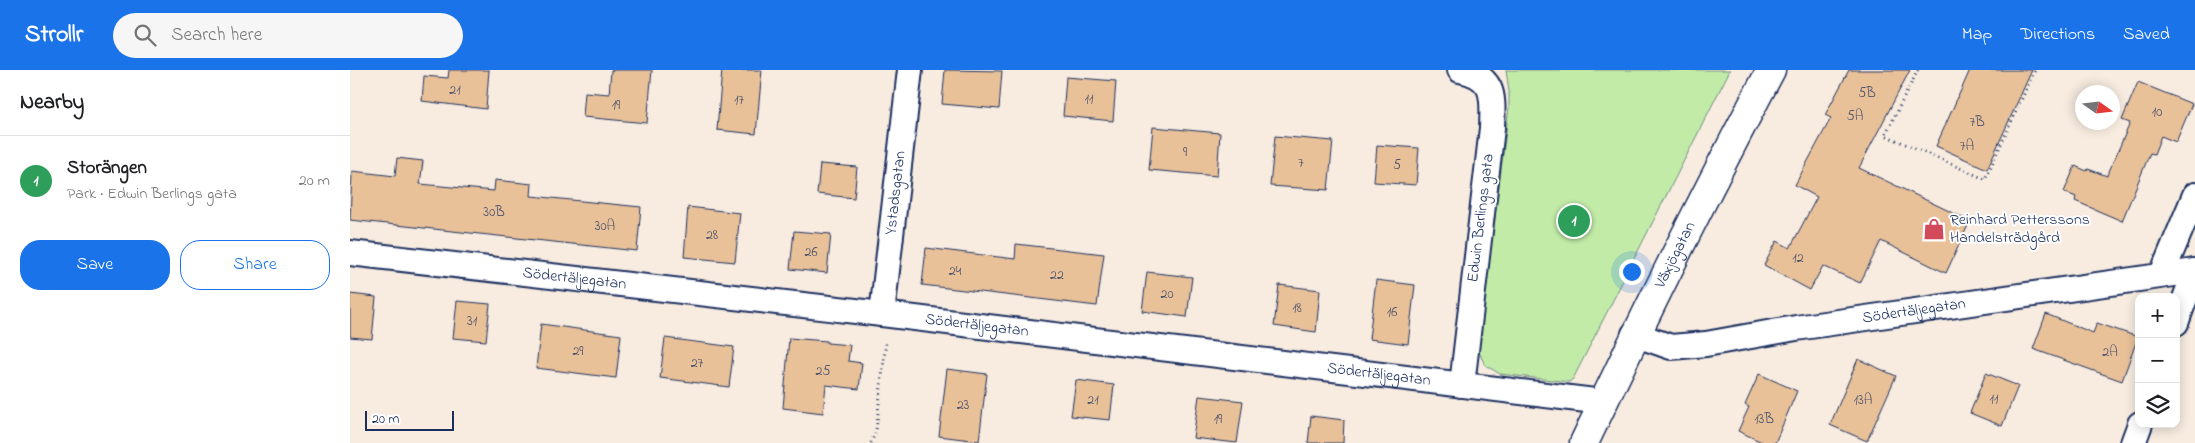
<!DOCTYPE html>
<meta charset="utf-8">
<style>
body{margin:0;font-family:"Indie Flower",sans-serif;background:#f6f6f6;color:#202124}
.controls{position:absolute;right:15px;bottom:15px;display:grid;overflow:hidden;border-radius:10px;box-shadow:0 2px 12px #0003}
.controls button{width:45px;height:45px;display:grid;place-items:center;padding:0;border:0;border-bottom:1px solid #e0e0e0;background:#fff;color:#202124;font:25px sans-serif}
.compass{position:absolute;left:1725px;top:15px;width:45px;height:45px;border-radius:50%;background:#fff;box-shadow:0 2px 12px #0003;rotate:104deg}
.scale{position:absolute;left:15px;bottom:12px;width:89px;box-sizing:border-box;padding-left:5px;border:2px solid #1b2f5e;border-top:0;font-size:14px;line-height:18px;white-space:nowrap;color:#1b2f5e;-webkit-text-stroke:4px #fff;paint-order:stroke}
.you{position:absolute;left:1281px;top:201px;width:18px;height:18px;margin:-12px;border:4px solid #fff;border-radius:50%;background:#1a73e8;box-shadow:0 0 0 8px #1a73e833}
.badge{display:grid;place-items:center;width:32px;height:32px;border-radius:50%;background:#1a73e8;color:#fff;font-size:16px;font-weight:700}
.pin{position:absolute;translate:-50% -50%;border:2px solid #fff;box-shadow:0 1px 5px #0006}
.list{margin:0;padding:0;list-style:none}
h2{display:flex;justify-content:space-between;align-items:center;height:65px;margin:0;padding:0 20px;font-size:21px}
h2 small{font-size:16px;font-weight:400;color:#757577}
.list li{display:grid;grid-template-columns:32px 1fr auto;gap:15px;align-items:center;box-sizing:border-box;height:90px;padding:0 20px;border-top:1px solid #e0e0e0}
.list b{display:block;font-size:19px;white-space:nowrap}
.list p{margin:0;font-size:16px;white-space:nowrap;color:#757577}
.list em{font-size:16px;font-style:normal;color:#757577}
.actions{display:flex;gap:10px;padding:15px 20px}
.actions a{flex:1;padding:11px 0;border:1px solid #1a73e8;border-radius:20px;text-align:center;font-size:18px;color:#1a73e8}
.actions .main{background:#1a73e8;color:#fff}
.icon{flex:none;width:28px;height:28px;fill:none;stroke:currentColor;stroke-width:2;stroke-linecap:round;stroke-linejoin:round}
.map{position:relative;flex:none;width:1845px;height:373px;overflow:hidden}
header{display:flex;align-items:center;gap:30px;box-sizing:border-box;height:70px;padding:0 25px;background:#1a73e8;color:#fff}
header strong{font-size:24px}
nav{display:flex;gap:28px;margin-inline-start:auto;font-size:18px}
.search{width:350px;height:45px;background:#f6f6f6;display:flex;align-items:center;gap:12px;box-sizing:border-box;padding:0 18px;border-radius:28px;color:#757577;font-size:19px}
main{display:flex}
aside{flex:1;background:#fff}
.map>svg:first-child{display:block}
.green{fill:#c1eba7;stroke:#6e8d82}
.building{fill:#e9c199;stroke:#1b2f5e}
.lines{fill:none;stroke-linecap:round;stroke-linejoin:round}
.minor-casing{stroke:#1b2f5e;stroke-width:28}
.tertiary-casing{stroke:#1b2f5e;stroke-width:31}
.path{stroke:#1b2f5e;stroke-width:3;stroke-dasharray:1 4;stroke-linecap:butt}
.minor{stroke:#fff;stroke-width:24}
.tertiary{stroke:#fff;stroke-width:28}
.labels{text-anchor:middle;dominant-baseline:central;stroke-width:4;stroke-linejoin:round;paint-order:stroke}
.number-label{font-size:14px;fill:#4e546d}
.street-label{font-size:16px;fill:#1b2f5e;stroke:#fff}
.poi-label{font-size:16px;fill:#1b2f5e;stroke:#fff;text-anchor:start}
</style>
<header>
<strong>Strollr</strong>
<div class="search"><svg class="icon" aria-label="search" viewBox="0 0 24 24"><circle cx="10" cy="10" r="6"/><path d="M15 15l6 6"/></svg>Search here</div>
<nav><a>Map</a><a>Directions</a><a>Saved</a></nav>
</header>
<main>
<aside>
<h2>Nearby<small></small></h2>
<ul class="list">
<li><span class="badge" style="background:#2e9e5b">1</span><div><b>Storängen</b><p>Park · Edwin Berlings gata</p></div><em>20 m</em></li>
</ul>
<div class="actions"><a class="main">Save</a><a>Share</a></div>
</aside>
<div class="map">
<svg width="1845" height="373" viewBox="0 0 1845 373">
<rect width="100%" height="100%" fill="#f8ece0"/>
<filter id="ink" filterUnits="userSpaceOnUse"><feTurbulence type="fractalNoise" baseFrequency=".02" numOctaves="2"/><feDisplacementMap in="SourceGraphic" scale="10" xChannelSelector="R" yChannelSelector="G"/><feConvolveMatrix kernelMatrix="1 2 1 2 8 2 1 2 1" color-interpolation-filters="sRGB"/></filter>
<g filter="url(#ink)">
<polygon class="green" points="1156,0 1380,0 1223,309 1219,312 1150,304 1135,295 1128,280 1159,37 1159,22"/>
<g class="building">
<polygon points="99,0 139,0 136,39 72,31 74,6 98,8"/>
<polygon points="261,0 302,0 297,53 233,47 235,22 259,24"/>
<polygon points="372,0 412,0 406,64 367,60"/>
<polygon points="595,0 652,1 649,39 592,34"/>
<polygon points="1499,0 1560,0 1509,98 1620,151 1596,203 1531,171 1510,213 1473,196 1460,220 1414,195 1427,171 1440,178 1467,127 1445,115 1481,48 1475,45"/>
<polygon points="1620,0 1682,0 1637,99 1586,76"/>
<polygon points="716,7 766,11 763,51 713,46"/>
<polygon points="1788,12 1842,34 1826,72 1811,66 1804,84 1800,83 1772,151 1725,131 1726,127 1714,122 1725,96 1737,101 1738,99 1757,106 1780,53 1772,50"/>
<polygon points="803,57 870,63 867,106 799,100"/>
<polygon points="925,66 983,71 978,120 920,116"/>
<polygon points="1027,75 1069,78 1066,115 1024,112"/>
<polygon points="47,88 73,91 70,114 144,121 145,110 182,114 181,126 291,137 287,181 0,150 2,101 45,106"/>
<polygon points="470,94 507,97 504,128 467,124"/>
<polygon points="338,137 390,143 385,192 334,187"/>
<polygon points="444,161 481,164 477,203 440,199"/>
<polygon points="666,174 754,184 747,236 572,215 576,178 665,189"/>
<polygon points="797,202 842,207 837,247 792,241"/>
<polygon points="1026,210 1065,215 1058,274 1019,269"/>
<polygon points="929,215 970,220 966,262 924,256"/>
<polygon points="0,224 26,227 22,269 0,267"/>
<polygon points="107,231 140,234 136,271 103,268"/>
<polygon points="1696,244 1743,263 1747,253 1788,267 1772,311 1683,279"/>
<polygon points="191,254 271,265 266,308 186,298"/>
<polygon points="315,268 384,277 379,317 310,308"/>
<polygon points="439,268 477,271 477,273 500,275 498,291 512,293 509,319 476,315 473,343 433,338"/>
<polygon points="1508,289 1546,306 1517,371 1480,355"/>
<polygon points="597,299 637,304 629,371 589,366"/>
<polygon points="1636,303 1668,316 1652,356 1620,343"/>
<polygon points="1409,304 1447,321 1425,373 1414,373 1388,361 1399,337 1395,335"/>
<polygon points="726,310 764,315 760,350 721,346"/>
<polygon points="849,326 893,331 887,373 843,368"/>
<polygon points="961,346 994,350 993,373 958,373"/>
</g>
<g class="lines">
<g class="minor-casing">
<g id="minor">
<path d="M1110 0C1146 7 1143 27 1142 58L1112 315"/>
<path id="s1" d="M0 183 532 244 1253 332"/>
<polyline points="1812,204 1845,125"/>
<path id="s2" d="M532 244 560 0"/>
<polyline points="1826,253 1845,201"/>
<path id="s3" d="M1284 264 1321 277 1356 274 1446 258 1845 201"/>
<polyline points="1783,373 1790,354"/>
</g>
</g>
<g class="tertiary-casing">
<g id="tertiary">
<path id="s4" d="M1234 373C1294 247 1355 123 1421 0"/>
</g>
</g>
<g class="path">
<polyline points="1568,0 1535,65 1635,109 1685,0"/>
<polyline points="521,373 526,361 536,271"/>
</g>
<use href="#minor" class="minor"/>
<use href="#tertiary" class="tertiary"/>
</g>
</g>
<defs>
<g id="shop-bare" transform="scale(1.725)"><path d="M-5-2.5h2.3a2.7 3.5 0 0 1 5.4 0H5L5.5 6h-11ZM-1.5-2.5h3a1.5 2.3 0 0 0-3 0Z" fill="#d1495b" stroke="#fff" stroke-width="2.5" paint-order="stroke"/></g>
</defs>
<g fill-rule="evenodd">
<use href="#shop-bare" x="1584" y="159"/>
</g>
<g class="labels">
<g class="number-label">
<text x="105" y="20">21</text>
<text x="1517" y="23">5B</text>
<text x="739" y="29">11</text>
<text x="389" y="30">17</text>
<text x="266" y="35">19</text>
<text x="1807" y="42">10</text>
<text x="1505" y="46">5A</text>
<text x="1627" y="52">7B</text>
<text x="1617" y="76">7A</text>
<text x="835" y="82">9</text>
<text x="951" y="93">7</text>
<text x="1047" y="95">5</text>
<text x="144" y="142">30B</text>
<text x="255" y="156">30A</text>
<text x="362" y="165">28</text>
<text x="461" y="182">26</text>
<text x="1448" y="188">12</text>
<text x="605" y="201">24</text>
<text x="707" y="205">22</text>
<text x="817" y="224">20</text>
<text x="947" y="238">18</text>
<text x="1042" y="242">16</text>
<text x="122" y="251">31</text>
<text x="228" y="281">29</text>
<text x="1760" y="282">2A</text>
<text x="347" y="293">27</text>
<text x="473" y="301">25</text>
<text x="1644" y="329">11</text>
<text x="743" y="330">21</text>
<text x="1513" y="330">13A</text>
<text x="613" y="335">23</text>
<text x="868" y="349">19</text>
<text x="1414" y="349">13B</text>
</g>
<g class="street-label">
<text stroke="none"><textPath href="#s2" startOffset="122">Ystadsgatan</textPath></text>
<text transform="translate(1131 148) rotate(-83)">Edwin Berlings gata</text>
<text stroke="none"><textPath href="#s4" startOffset="209">Växjögatan</textPath></text>
<text stroke="none"><textPath href="#s1" startOffset="226">Södertäljegatan</textPath></text>
<text stroke="none"><textPath href="#s3" startOffset="285">Södertäljegatan</textPath></text>
<text stroke="none"><textPath href="#s1" startOffset="631">Södertäljegatan</textPath></text>
<text stroke="none"><textPath href="#s1" startOffset="1036">Södertäljegatan</textPath></text>
</g>
<g class="poi-label">
<text x="1600" y="150">Reinhard Petterssons<tspan x="1600" dy="18">Handelsträdgård</tspan></text>
</g>
</g>
</svg>
<div class="controls">
<button>+</button>
<button>−</button>
<button><svg class="icon" aria-label="layers" viewBox="0 0 24 24"><path d="M12 4l9 5-9 5-9-5zM3 14l9 5 9-5"/></svg></button>
</div>
<svg class="compass" viewBox="-18 -18 36 36"><path d="M0-13l5 13h-10z" fill="#e53935"/><path d="M0 13l5-13h-10z" fill="#757577"/></svg>
<div class="scale">20 m</div>
<div class="you"></div>
<div class="pin badge" style="left:1224px;top:151px;background:#2e9e5b">1</div>
</div>
</main>
